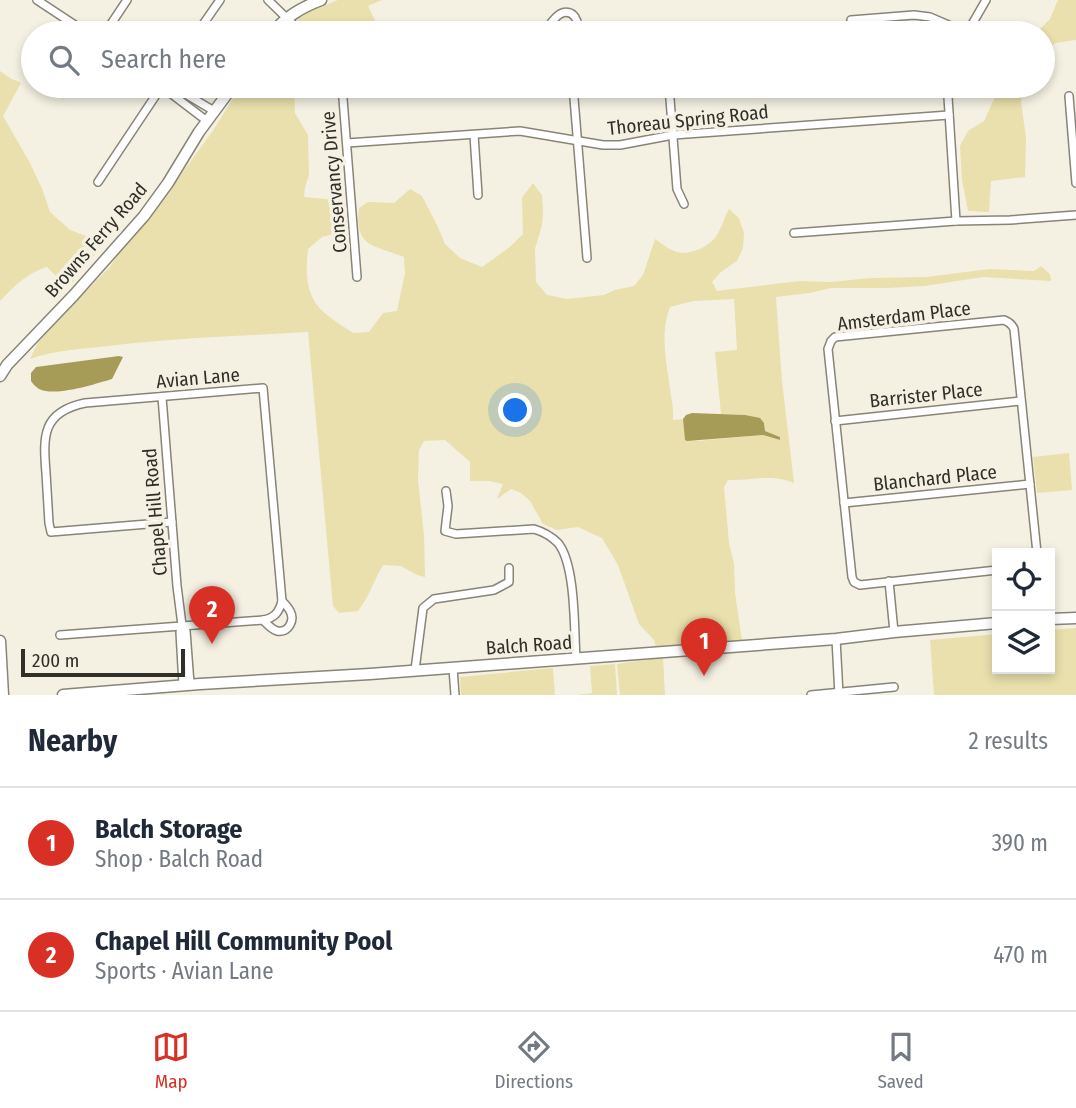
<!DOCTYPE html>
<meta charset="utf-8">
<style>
body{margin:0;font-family:"Fira Sans Condensed",sans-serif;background:#f2f2f3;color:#1f2937}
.controls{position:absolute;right:21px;bottom:21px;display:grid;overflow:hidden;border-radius:0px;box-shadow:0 4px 10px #0003}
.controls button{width:63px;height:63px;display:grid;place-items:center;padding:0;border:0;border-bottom:2px solid #e0e1e3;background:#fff;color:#1f2937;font:35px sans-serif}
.scale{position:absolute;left:21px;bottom:18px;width:164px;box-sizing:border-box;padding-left:7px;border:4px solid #302f29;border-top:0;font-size:19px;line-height:24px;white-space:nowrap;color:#302f29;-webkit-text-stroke:5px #f4f1e3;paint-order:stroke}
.you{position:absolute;left:516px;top:411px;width:24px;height:24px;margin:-18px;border:5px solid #fff;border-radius:50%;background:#1a73e8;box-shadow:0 0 0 10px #1a73e833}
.badge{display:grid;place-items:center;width:46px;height:46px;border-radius:50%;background:#d93025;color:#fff;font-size:23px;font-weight:700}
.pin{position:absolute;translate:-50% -58px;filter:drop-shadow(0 2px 4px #0008)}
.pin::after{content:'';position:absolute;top:37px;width:24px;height:21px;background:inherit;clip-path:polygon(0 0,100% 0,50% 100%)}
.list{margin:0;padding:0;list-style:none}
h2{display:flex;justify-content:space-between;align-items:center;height:91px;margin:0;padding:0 28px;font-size:30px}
h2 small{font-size:23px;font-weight:400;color:#747a83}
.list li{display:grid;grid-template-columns:46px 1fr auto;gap:21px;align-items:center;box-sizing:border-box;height:112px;padding:0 28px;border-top:2px solid #e0e1e3}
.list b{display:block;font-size:26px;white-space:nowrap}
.list p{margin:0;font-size:23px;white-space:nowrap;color:#747a83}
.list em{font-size:23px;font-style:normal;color:#747a83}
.icon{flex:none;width:38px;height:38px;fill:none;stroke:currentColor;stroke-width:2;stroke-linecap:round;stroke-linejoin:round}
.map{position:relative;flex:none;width:1076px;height:695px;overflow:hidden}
.search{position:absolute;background:#fff;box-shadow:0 4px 10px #0003;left:21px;right:21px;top:21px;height:77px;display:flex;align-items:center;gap:18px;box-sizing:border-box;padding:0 24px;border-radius:38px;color:#747a83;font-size:26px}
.sheet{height:315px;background:#fff}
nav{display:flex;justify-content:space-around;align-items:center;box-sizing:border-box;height:98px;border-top:2px solid #e0e1e3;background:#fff;font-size:19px;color:#747a83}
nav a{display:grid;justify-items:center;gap:4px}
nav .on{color:#d93025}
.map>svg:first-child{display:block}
.green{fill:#e9e0ad;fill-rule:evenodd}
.water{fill:#a79b58}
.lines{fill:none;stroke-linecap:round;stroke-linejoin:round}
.street-casing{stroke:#878578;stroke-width:10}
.secondary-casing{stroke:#878578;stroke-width:13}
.street{stroke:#fff;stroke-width:7}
.secondary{stroke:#fff;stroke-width:10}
.labels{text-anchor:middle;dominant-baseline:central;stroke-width:7;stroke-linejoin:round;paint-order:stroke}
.street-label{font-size:19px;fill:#302f29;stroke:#f4f1e3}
</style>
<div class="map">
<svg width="1076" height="695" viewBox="0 0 1076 695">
<rect width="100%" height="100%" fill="#f4f1e3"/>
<g class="green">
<polygon points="338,0 382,0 368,6 379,29 374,33 370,33 361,22 308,28 297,20 301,15"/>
<polygon points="1058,0 1076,0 1076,40 1055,43 1043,54 1043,33 1036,33 1050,19"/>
<path d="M0 71 10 78 21 83 3 116 30 163 43 191 50 212 70 230 89 237 108 238 73 282 61 281 47 267C27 273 14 286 0 301Z"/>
<path d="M245 86H294L295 113 308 135 309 175 305 187 304 197 327 199 341 207 344 217 345 231 322 237 308 249C306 269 305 288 317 305 324 315 343 326 353 333L369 332 383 313 397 311 405 273 404 257C374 245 354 248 359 208L368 202 394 203 410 189 422 196 438 227 445 244 460 258 482 267 510 247 523 234 522 198 533 183 542 195 543 211 542 225 535 249 536 282 547 295 567 299 604 295 615 290 634 286 643 275 655 239C661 243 667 248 674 251 687 257 710 247 717 235 722 227 724 218 729 209L739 218 744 233 743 248 737 261 721 272 712 282 717 291 799 281 831 282 870 278 927 277 989 269 1034 271 1041 266 1050 274 1051 281 983 277 925 286 888 288H831L810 293 776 297 782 381 794 483C771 473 752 481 728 480L724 487 729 543 734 564 735 593 742 640 731 642 656 648 654 640 639 624 618 565 602 538 578 527 557 530 543 524 530 501 521 493 511 489 497 499 503 484 489 481H470V462L445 440 424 441 419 450 418 480 424 535 425 577 417 575 401 566 383 565C374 580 369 597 358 611L339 613 333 606 308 332C242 336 175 338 109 346 83 349 55 350 30 359L37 344 55 322 109 268 124 246 150 217 212 132 237 92ZM734 299 737 350 715 352 721 414 745 415 764 423 765 431 780 437 779 440 763 435 697 441 685 439 683 419 673 420C674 406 670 394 669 381 665 357 661 330 670 307L693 301Z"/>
<polygon points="1000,86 1024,86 1021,101 1026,138 1025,177 991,181 989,212 968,211 962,180 960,146 968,131 984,121"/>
<polygon points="1069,453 1072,490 1037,493 1033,457"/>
<polygon points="1076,628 1076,695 934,695 930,640 997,634 997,669 1050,669 1050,630"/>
<polygon points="663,657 665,695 620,695 617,664"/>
<polygon points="615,664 617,695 577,695 592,693 590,666"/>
<polygon points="553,668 555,695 461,695 460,677"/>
</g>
<g class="water">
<path d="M119 356 123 357 112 379C95 384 56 397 39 389 36 387 33 384 31 381V373L36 367Z"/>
<polygon points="692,413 745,415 760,418 764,423 765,431 780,437 780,440 763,435 687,441 685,440 683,419 686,415"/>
</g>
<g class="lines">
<g class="street-casing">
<g id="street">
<polyline points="37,0 87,33"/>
<polyline points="268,0 302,33"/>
<polyline points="851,20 914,15 930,17 967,33 986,0"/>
<path d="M548 27C551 23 555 17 560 14 573 7 582 23 575 33"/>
<polyline points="427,28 442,32 555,27 562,28 567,33"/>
<polyline points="105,33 127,0"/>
<polyline points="197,33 220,0"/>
<polyline points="678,33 750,27"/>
<polyline points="163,86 184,93 214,111"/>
<polyline points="342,86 357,277"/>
<polyline points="573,86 587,258"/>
<polyline points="669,86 677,189 684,204"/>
<polyline points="949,86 948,97 956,221"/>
<polyline points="165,89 207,121"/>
<polyline points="65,92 69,86"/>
<polyline points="1069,96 1076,183"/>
<polyline points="474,135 478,195"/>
<polyline points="347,143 520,131 603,145 620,145 673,135 949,115"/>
<polyline points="98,182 162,86"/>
<polyline points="794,233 956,221 1010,220 1076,215"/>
<polyline points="162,397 177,586 182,625 186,631 190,684"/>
<polyline points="835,421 1020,401"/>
<path d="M446 491 448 506 445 531 456 534 534 529C544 532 551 536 558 543 576 565 574 630 576 659"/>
<polyline points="844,503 1030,484"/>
<path d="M997 570 860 585 854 582 852 577 828 349 831 341 835 337 1004 320C1009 322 1012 324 1014 329L1037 553"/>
<polyline points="889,581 894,632"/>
<path d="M263 620C267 624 271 629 277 631 289 633 295 620 290 611 289 609 284 603 282 601"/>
<polyline points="182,625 180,632 183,685"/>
<path d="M60 635 263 620C274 618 279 613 282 601L263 388 85 403C42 412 43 436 46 473 47 490 48 506 49 523L51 532 172 522"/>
<polyline points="836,639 839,695"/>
<polyline points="453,668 455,695"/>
<polyline points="415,670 423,608 434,599 494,590 509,582 509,568"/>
<polyline points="811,695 894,687"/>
</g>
</g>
<g class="secondary-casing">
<g id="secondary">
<path d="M272 33C286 17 300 8 321 0"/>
<polyline points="0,376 7,365 74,295 144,216 168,183 199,132 233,86"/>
<polyline points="1050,619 1076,618"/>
<polyline points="0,641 3,695"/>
<polyline points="63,695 200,684 370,674 836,639 894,632 997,623"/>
</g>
</g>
<use href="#street" class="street"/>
<use href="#secondary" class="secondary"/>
</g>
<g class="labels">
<g class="street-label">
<text transform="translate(688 120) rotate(-6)">Thoreau Spring Road</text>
<text transform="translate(334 182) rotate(-95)">Conservancy Drive</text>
<text transform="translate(96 240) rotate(-49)">Browns Ferry Road</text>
<text transform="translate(904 316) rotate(-7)">Amsterdam Place</text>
<text transform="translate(198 378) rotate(-5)">Avian Lane</text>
<text transform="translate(926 395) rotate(-6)">Barrister Place</text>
<text transform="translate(935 478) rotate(-6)">Blanchard Place</text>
<text transform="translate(155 512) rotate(-95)">Chapel Hill Road</text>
<text transform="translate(529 645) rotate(-4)">Balch Road</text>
</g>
</g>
</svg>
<div class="controls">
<button><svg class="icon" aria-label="locate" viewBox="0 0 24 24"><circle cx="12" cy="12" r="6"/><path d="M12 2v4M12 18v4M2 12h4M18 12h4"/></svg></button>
<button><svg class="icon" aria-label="layers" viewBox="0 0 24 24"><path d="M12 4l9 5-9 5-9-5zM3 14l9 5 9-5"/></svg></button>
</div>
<div class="scale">200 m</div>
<div class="you"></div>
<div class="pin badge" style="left:704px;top:676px">1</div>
<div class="pin badge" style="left:212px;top:644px">2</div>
<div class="search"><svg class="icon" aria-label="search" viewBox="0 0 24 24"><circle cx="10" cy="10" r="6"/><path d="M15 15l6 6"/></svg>Search here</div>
</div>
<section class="sheet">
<h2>Nearby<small>2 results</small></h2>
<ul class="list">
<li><span class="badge">1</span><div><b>Balch Storage</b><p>Shop · Balch Road</p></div><em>390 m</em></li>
<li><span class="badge">2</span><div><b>Chapel Hill Community Pool</b><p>Sports · Avian Lane</p></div><em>470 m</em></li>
</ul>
</section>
<nav>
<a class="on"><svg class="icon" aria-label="map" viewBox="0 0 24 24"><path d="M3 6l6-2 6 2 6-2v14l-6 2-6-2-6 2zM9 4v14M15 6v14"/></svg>Map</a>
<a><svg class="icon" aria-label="directions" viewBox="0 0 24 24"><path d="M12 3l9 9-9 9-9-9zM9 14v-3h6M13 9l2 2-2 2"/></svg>Directions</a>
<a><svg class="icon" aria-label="saved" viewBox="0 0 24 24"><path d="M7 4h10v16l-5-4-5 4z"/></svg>Saved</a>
</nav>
